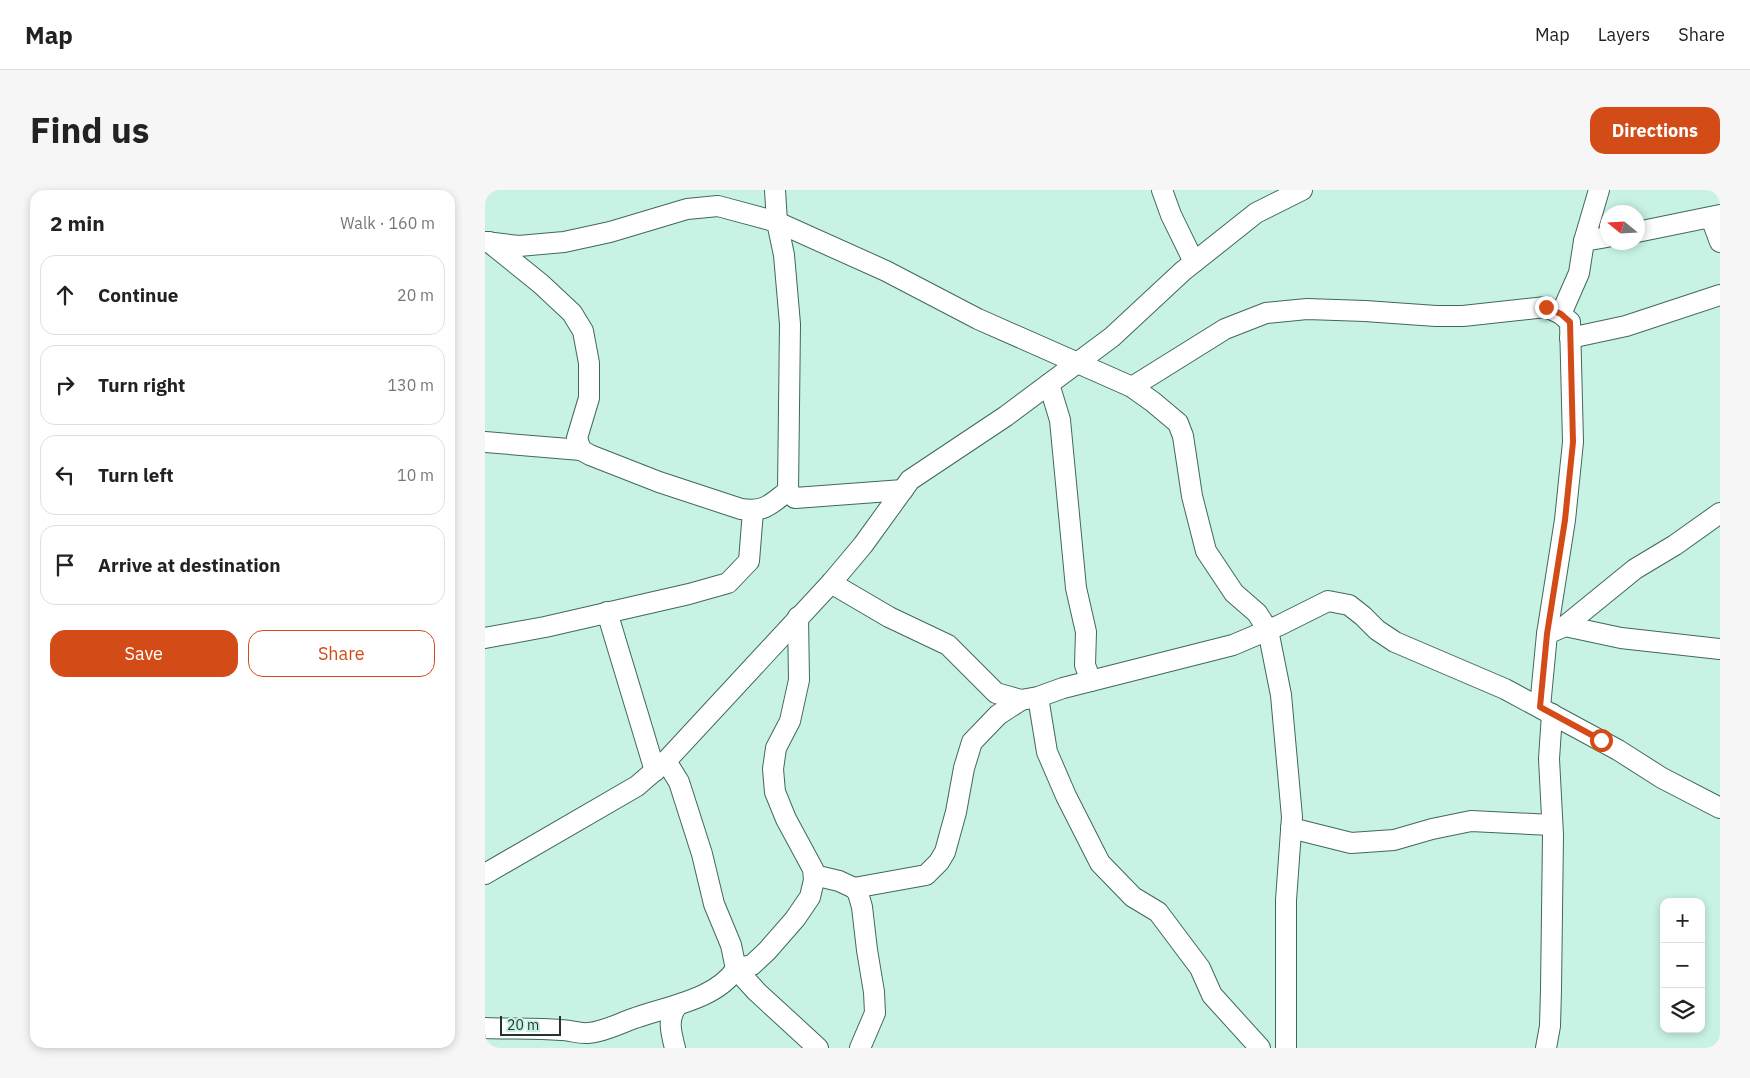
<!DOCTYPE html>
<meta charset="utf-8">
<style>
body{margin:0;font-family:"IBM Plex Sans",sans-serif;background:#f6f6f6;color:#222}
.controls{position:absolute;right:15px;bottom:15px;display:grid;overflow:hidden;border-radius:10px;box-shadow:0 2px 8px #0003}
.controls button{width:45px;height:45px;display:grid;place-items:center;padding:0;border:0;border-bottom:1px solid #e0e0e0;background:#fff;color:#222;font:25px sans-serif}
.compass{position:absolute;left:1115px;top:15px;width:45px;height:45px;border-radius:50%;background:#fff;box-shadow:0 2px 8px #0003;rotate:288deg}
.scale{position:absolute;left:15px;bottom:12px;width:61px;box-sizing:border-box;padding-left:5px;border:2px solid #23342f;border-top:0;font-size:14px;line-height:18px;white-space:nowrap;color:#23342f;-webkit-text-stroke:4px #c7f2e4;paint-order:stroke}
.stop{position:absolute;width:15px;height:15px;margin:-11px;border:4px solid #d34c18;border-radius:50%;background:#fff}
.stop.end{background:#d34c18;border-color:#fff;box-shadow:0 1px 5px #0008}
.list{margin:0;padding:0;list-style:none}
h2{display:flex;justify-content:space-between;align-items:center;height:65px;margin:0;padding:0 20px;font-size:21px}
h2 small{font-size:16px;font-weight:400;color:#767676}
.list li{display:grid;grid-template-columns:32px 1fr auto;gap:15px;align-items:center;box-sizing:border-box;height:80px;margin:0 10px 10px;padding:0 10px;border:1px solid #e0e0e0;border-radius:15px}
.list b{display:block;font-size:19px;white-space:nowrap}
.list em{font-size:16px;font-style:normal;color:#767676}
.actions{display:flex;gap:10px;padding:15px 20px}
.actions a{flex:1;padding:11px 0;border:1px solid #d34c18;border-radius:15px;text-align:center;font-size:18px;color:#d34c18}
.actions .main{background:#d34c18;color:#fff}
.icon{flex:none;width:28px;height:28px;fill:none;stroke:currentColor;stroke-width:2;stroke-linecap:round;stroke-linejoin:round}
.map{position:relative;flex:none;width:1235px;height:858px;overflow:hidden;border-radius:15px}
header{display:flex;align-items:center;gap:30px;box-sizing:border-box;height:70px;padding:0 25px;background:#fff;border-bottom:1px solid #e0e0e0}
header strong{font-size:24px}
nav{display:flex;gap:28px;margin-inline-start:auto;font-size:18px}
.intro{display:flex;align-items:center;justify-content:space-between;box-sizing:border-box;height:120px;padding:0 30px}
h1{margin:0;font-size:35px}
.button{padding:12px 22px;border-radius:15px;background:#d34c18;color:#fff;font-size:18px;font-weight:700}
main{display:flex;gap:30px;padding:0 30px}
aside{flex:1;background:#fff;border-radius:15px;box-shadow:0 2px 8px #0003}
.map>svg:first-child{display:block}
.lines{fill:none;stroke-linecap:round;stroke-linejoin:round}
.minor-casing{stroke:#41685d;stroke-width:22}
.minor{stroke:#fff;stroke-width:20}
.route{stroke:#d34c18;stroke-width:6}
</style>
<header>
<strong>Map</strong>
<nav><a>Map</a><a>Layers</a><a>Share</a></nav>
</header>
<div class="intro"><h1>Find us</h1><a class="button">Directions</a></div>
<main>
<aside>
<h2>2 min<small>Walk · 160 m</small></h2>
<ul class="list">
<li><svg class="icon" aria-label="ahead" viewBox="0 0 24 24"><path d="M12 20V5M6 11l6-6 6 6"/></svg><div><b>Continue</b></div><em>20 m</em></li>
<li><svg class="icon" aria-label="right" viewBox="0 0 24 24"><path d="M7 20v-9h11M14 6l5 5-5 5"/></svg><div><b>Turn right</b></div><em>130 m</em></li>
<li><svg class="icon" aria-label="left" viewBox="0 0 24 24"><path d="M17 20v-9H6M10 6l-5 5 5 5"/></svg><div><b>Turn left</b></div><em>10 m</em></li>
<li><svg class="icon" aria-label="arrive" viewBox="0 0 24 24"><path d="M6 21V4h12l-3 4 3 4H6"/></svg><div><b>Arrive at destination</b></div></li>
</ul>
<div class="actions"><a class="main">Save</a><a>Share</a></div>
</aside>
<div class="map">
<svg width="1235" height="858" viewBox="0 0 1235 858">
<rect width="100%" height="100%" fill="#c7f2e4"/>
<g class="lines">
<g class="minor-casing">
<g id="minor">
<polyline points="290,0 292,32 299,65 305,134 303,301 310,308 418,300"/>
<polyline points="677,0 686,25 709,72"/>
<polyline points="1226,28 1235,52"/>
<polyline points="1152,42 1235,25"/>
<polyline points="1099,51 1122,47"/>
<polyline points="0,52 34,56 79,52 125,42 202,19 233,16 292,32 401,81 493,129 647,197 668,212 693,233 698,246 707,306 721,361 749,403 772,423 783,440 796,505 807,627 801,710 801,858"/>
<path d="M4 52 56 94 87 123 98 141 104 173V208L92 248 96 260 105 265 174 292 256 319C281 322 284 315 303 301"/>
<polyline points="1076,124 1094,83 1099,51 1114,0"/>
<polyline points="1085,148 1141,136 1235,105"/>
<polyline points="564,194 575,230 591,398 601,442 600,475 606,491"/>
<polyline points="647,197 740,139 781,123 822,119 880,121 951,126 978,126 1061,117 1076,124 1085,132 1088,252 1080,330 1062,444 1055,517"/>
<polyline points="0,252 96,260"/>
<polyline points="346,393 404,427 463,455 511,503 536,510 553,507 578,498 748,455 795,435 843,411 864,415 878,426 892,440 910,452 1020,499 1133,560 1177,588 1235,618"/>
<polyline points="122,422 170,581"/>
<polyline points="313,427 314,490 305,531 291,558 288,579 290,602 301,629 328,679 329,690 325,707 310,729 282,761 267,775 251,779 272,802 333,858"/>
<polyline points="1080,436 1136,448 1235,459"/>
<polyline points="1062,444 1080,436 1150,379 1190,355 1235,323"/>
<polyline points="0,448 60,437 204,404 243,393 264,371 268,321"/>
<polyline points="553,507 562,562 581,606 615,673 648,707 673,722 715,778 727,805 775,858"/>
<polyline points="806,638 866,653 909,650 947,639 986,631 1067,635"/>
<polyline points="0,684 152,596 181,571 346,393 378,355 425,290 521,226 627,147 698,81 771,23 817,0"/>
<polyline points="329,685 354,691 369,698 373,703 377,717 382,760 389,802 390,823 375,858"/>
<polyline points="369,698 441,685 454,672 460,662 471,622 479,578 487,552 513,525 536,510"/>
<path d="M0 838C25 839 51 838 76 840 85 840 94 844 103 843 119 842 135 833 150 828 183 816 230 810 251 779L246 755 229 714 217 664 194 592 181 571"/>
<path d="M190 858C186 843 182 828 192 816"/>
<polyline points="1061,858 1065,836 1066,800 1068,645 1064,569 1067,524"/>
</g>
</g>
<use href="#minor" class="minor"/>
</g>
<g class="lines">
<polyline class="route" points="1061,117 1076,124 1085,132 1088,252 1080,330 1062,444 1055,517 1116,550"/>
</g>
</svg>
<div class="controls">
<button>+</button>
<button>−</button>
<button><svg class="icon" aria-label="layers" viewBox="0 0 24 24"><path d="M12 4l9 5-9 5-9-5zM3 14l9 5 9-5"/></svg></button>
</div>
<svg class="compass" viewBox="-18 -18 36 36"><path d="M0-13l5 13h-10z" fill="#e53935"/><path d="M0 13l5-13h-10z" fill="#767676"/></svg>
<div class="scale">20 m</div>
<div class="stop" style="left:1116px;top:550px"></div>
<div class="stop end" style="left:1061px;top:117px"></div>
</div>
</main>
